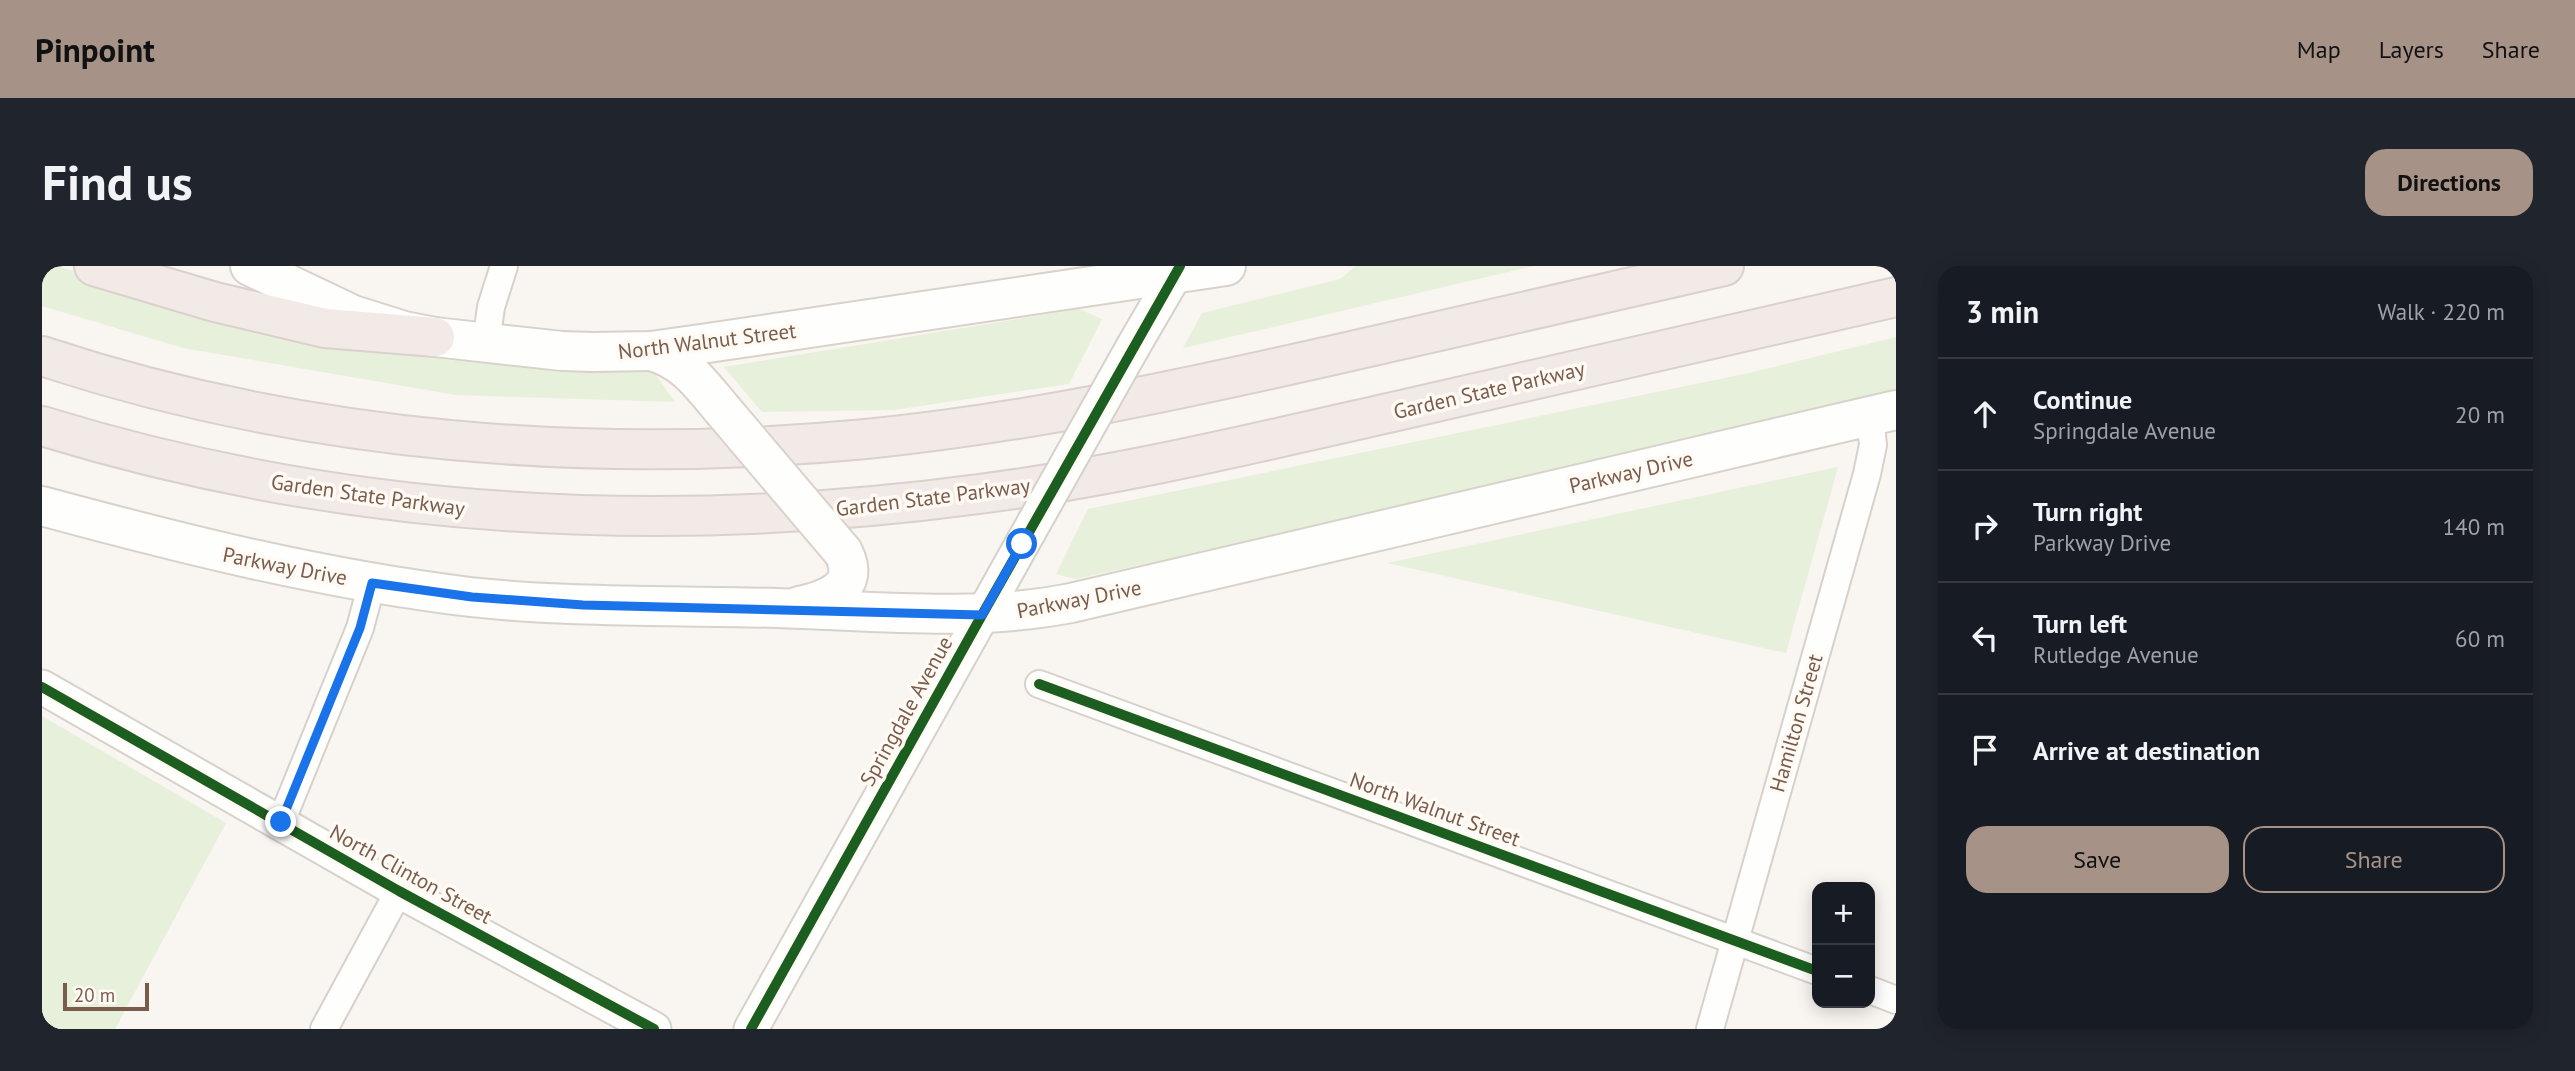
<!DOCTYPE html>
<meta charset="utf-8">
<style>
body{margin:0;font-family:"PT Sans",sans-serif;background:#20242c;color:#f1f3f6}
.controls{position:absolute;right:21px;bottom:21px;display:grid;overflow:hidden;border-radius:14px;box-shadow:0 4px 18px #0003}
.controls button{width:63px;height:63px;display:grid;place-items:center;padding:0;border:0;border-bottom:2px solid #363941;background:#171b24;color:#f1f3f6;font:35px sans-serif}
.scale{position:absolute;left:21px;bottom:18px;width:86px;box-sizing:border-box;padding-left:7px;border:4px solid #7a5c4d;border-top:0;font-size:19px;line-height:24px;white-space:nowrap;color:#7a5c4d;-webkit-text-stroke:5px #fffaf3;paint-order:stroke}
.stop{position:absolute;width:21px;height:21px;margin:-16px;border:5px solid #1a73e8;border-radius:50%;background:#fff}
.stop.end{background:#1a73e8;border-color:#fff;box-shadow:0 2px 7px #0008}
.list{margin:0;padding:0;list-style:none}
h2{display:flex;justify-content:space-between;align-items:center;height:91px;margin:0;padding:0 28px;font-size:30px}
h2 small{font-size:23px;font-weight:400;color:#9ea1a6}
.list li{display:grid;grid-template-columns:46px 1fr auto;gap:21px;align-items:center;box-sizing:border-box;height:112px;padding:0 28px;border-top:2px solid #363941}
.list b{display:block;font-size:26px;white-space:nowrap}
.list p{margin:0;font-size:23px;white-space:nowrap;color:#9ea1a6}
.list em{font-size:23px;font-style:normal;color:#9ea1a6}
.actions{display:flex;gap:14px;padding:21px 28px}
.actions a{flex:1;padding:16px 0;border:2px solid #a69286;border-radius:21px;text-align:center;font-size:24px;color:#a69286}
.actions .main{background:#a69286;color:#111}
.icon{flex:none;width:38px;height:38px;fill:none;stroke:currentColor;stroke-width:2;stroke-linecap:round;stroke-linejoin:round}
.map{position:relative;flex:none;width:1854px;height:763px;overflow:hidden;border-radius:21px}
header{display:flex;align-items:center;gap:42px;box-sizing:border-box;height:98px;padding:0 35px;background:#a69286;color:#111}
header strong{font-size:33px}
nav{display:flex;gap:38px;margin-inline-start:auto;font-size:24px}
.intro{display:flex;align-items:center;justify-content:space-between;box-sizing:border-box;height:168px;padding:0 42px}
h1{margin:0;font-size:49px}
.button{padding:18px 32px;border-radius:21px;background:#a69286;color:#111;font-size:24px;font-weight:700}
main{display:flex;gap:42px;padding:0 42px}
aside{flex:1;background:#171b24;border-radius:21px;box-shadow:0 4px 18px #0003}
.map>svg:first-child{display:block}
.green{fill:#e7f0db}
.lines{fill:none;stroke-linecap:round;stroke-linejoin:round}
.minor-casing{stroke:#d7d1cb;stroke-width:30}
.tertiary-casing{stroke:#d7d1cb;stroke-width:37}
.secondary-casing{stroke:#d9d2cb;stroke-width:42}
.motorway-casing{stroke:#dad1cc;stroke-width:42}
.minor{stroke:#fefefd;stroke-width:26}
.tertiary{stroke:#fefefd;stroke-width:33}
.secondary{stroke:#fefefd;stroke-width:38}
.motorway{stroke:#f2eae7;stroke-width:38}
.tertiary-bridge-casing{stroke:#d7d1cb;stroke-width:37;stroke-linecap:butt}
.secondary-bridge-casing{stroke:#d9d2cb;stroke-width:42;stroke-linecap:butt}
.tertiary-bridge{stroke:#fefefd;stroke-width:33}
.secondary-bridge{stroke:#fefefd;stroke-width:38}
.cycleway-casing{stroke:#fffaf3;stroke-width:15}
.cycleway{stroke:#1b5e20;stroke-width:10}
.route{stroke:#1a73e8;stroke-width:9}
.labels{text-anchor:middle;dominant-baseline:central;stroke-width:7;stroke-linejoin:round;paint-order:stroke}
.street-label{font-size:21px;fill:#7a5c4d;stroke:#fffaf3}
</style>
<header>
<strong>Pinpoint</strong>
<nav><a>Map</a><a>Layers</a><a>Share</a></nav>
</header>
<div class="intro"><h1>Find us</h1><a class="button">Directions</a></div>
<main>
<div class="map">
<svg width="1854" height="763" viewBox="0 0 1854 763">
<rect width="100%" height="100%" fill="#f9f5f0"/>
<g class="green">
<polygon points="0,0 14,0 234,66 407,94 611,105 633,136 414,129 141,82 0,40"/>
<polygon points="1314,0 1492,0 1141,82 1160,47 1298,13"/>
<polygon points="1037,43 1060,53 1027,118 852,144 720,146 682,101"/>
<polygon points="1854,71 1854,124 1588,190 1034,313 1014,308 1046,243 1707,107"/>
<polygon points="1796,201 1744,387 1345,297"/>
<polygon points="0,450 184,557 73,763 0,763"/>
</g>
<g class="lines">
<g class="minor-casing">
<g id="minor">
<polyline points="444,77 449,41 462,0"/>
<polyline points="997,418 1775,705"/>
<polyline points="239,556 318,362 330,317"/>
<polyline points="1828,724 1854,734"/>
<polyline points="282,763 357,625"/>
<polyline points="1668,763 1825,208 1831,179 1828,150"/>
</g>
</g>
<g class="tertiary-casing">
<g id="tertiary">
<polyline points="1092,79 1138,0"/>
<polyline points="0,421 357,625 612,763"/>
<polyline points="709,763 980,278"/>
</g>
</g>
<g class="secondary-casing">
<g id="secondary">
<polyline points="208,0 311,49 362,65 393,71 520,85 551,86 609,85 666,77 1184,0"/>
<path d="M609 85C642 94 658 117 679 142"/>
<path d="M0 240C144 279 280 313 428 331 530 342 632 339 735 342 833 345 932 356 1029 337L1854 144"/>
<path d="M757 340C785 334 820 322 801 286"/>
</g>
</g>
<g class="motorway-casing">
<g id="motorway">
<polyline points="52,0 173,36 283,62 393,71"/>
<path d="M0 90C263 177 549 199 824 173 986 157 1146 122 1305 86 1431 57 1557 29 1682 0"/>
<path d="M0 160C305 254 622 270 937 228 1078 210 1217 176 1355 145 1522 107 1688 69 1854 31"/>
</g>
</g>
<use href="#minor" class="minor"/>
<use href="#tertiary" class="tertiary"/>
<use href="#secondary" class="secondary"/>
<use href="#motorway" class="motorway"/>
<g class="tertiary-bridge-casing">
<polyline id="tertiary-bridge" points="980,278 1092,79"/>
</g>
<g class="secondary-bridge-casing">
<polyline id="secondary-bridge" points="679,142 801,286"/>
</g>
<use href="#tertiary-bridge" class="tertiary-bridge"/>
<use href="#secondary-bridge" class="secondary-bridge"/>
<g class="cycleway-casing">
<g id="cycleway">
<polyline points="997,418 1775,705"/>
<polyline points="0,421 357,625 612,763"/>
<polyline points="709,763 940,349 1138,0"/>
</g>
</g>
<use href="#cycleway" class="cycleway"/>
</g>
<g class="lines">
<polyline class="route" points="239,556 318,362 330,317 430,331 541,339 940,349 980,278"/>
</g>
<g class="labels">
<g class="street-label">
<text transform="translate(665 75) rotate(-7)">North Walnut Street</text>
<text transform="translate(1447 124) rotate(-13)">Garden State Parkway</text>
<text transform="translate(1589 206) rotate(-13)">Parkway Drive</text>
<text transform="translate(326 229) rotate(8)">Garden State Parkway</text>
<text transform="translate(891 231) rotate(-7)">Garden State Parkway</text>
<text transform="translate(243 300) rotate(11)">Parkway Drive</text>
<text transform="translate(1037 333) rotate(-11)">Parkway Drive</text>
<text transform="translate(864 445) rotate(-61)">Springdale Avenue</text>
<text transform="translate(1754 457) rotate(-74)">Hamilton Street</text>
<text transform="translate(1393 543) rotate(20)">North Walnut Street</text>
<text transform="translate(369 608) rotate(29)">North Clinton Street</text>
</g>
</g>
</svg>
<div class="controls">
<button>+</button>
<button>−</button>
</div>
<div class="scale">20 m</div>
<div class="stop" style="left:980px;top:278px"></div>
<div class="stop end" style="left:239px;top:556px"></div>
</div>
<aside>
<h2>3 min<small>Walk · 220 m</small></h2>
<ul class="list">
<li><svg class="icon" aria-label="ahead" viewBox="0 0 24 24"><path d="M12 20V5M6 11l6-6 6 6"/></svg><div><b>Continue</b><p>Springdale Avenue</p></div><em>20 m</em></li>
<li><svg class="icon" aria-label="right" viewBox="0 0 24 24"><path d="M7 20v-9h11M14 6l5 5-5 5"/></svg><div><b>Turn right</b><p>Parkway Drive</p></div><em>140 m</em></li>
<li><svg class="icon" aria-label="left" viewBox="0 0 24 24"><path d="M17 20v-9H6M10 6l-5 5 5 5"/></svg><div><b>Turn left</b><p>Rutledge Avenue</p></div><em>60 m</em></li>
<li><svg class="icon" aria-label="arrive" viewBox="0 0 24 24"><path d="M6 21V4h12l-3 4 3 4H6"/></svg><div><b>Arrive at destination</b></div></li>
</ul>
<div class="actions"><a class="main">Save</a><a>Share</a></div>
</aside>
</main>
